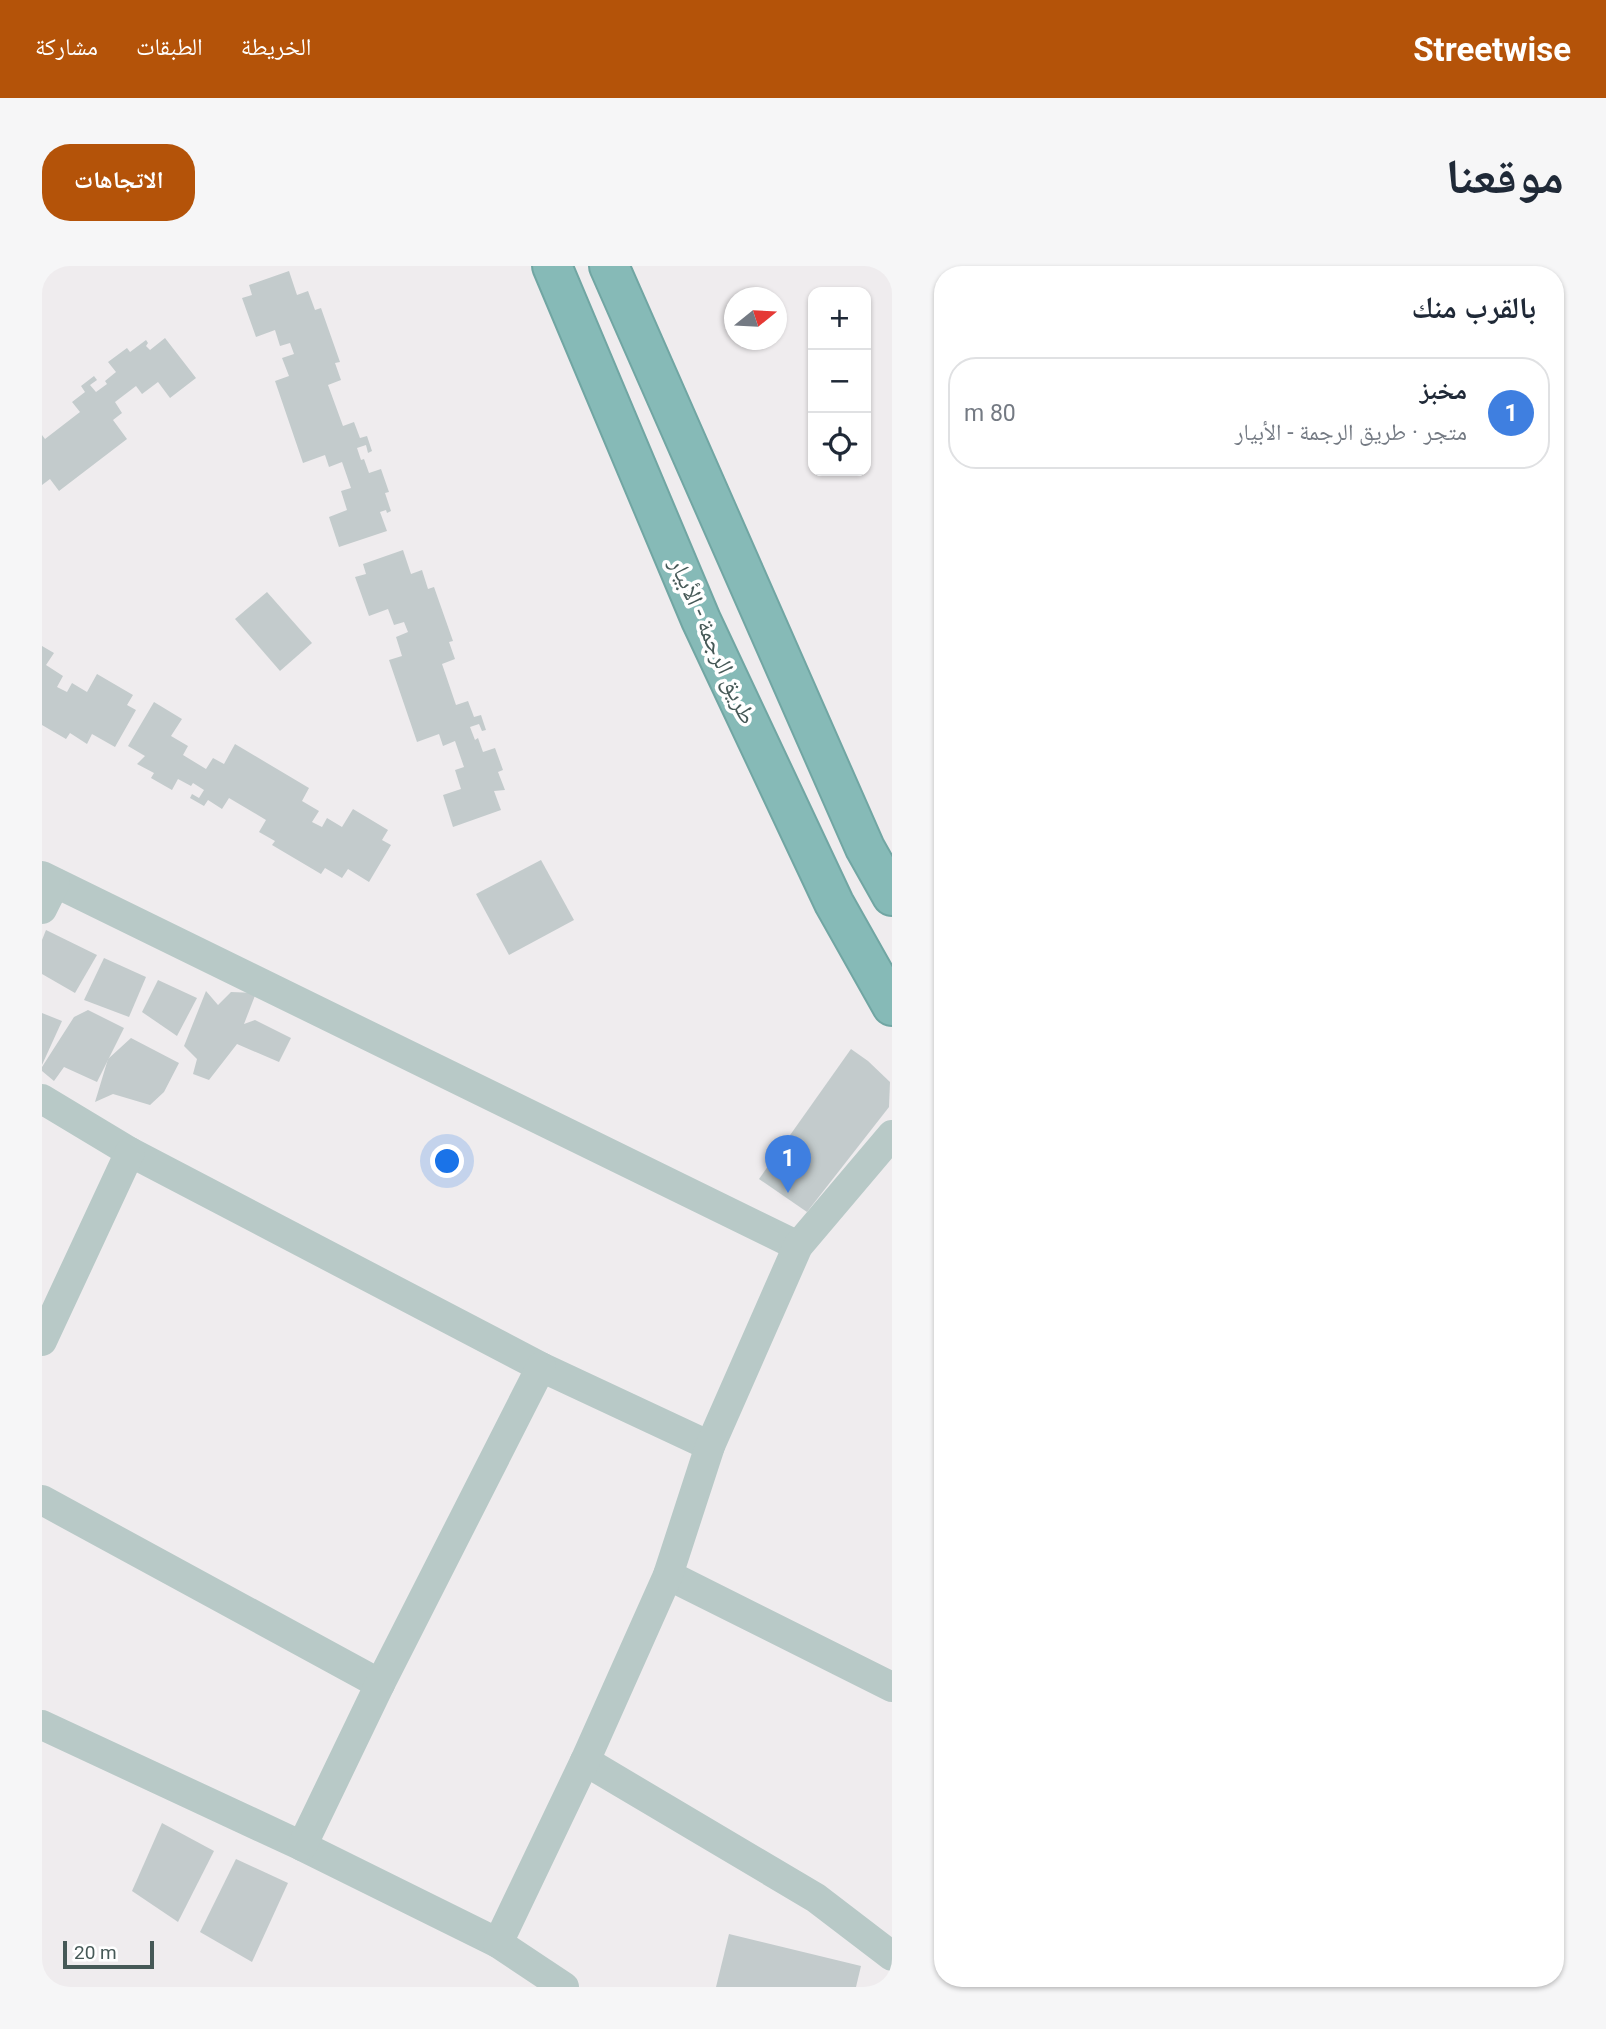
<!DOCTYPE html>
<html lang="ar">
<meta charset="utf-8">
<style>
body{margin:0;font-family:Roboto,"Noto Naskh Arabic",sans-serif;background:#f6f6f7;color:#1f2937;direction:rtl}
.controls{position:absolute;right:21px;top:21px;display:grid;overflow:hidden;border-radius:14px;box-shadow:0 2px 5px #0004}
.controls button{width:63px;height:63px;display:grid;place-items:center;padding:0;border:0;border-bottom:2px solid #e0e1e3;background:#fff;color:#1f2937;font:35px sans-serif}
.compass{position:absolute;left:682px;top:21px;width:63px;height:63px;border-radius:50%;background:#fff;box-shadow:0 2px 5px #0004;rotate:72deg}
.scale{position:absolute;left:21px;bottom:18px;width:91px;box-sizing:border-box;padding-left:7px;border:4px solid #465957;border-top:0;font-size:19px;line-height:24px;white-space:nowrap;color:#465957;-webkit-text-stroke:5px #fff;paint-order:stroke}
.you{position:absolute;left:406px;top:896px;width:24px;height:24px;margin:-18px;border:5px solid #fff;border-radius:50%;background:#1a73e8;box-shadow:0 0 0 10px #1a73e833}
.badge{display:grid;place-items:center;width:46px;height:46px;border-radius:50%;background:#b45309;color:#fff;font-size:23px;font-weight:700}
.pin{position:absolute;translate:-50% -58px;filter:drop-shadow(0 2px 4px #0008)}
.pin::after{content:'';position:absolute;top:37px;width:24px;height:21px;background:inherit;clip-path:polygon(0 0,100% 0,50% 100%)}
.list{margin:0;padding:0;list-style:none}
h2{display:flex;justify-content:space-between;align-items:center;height:91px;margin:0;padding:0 28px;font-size:30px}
h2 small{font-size:23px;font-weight:400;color:#747a83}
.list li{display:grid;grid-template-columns:46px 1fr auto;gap:21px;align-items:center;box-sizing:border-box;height:112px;margin:0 14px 14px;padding:0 14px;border:2px solid #e0e1e3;border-radius:28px}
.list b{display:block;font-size:26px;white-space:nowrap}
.list p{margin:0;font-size:23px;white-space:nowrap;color:#747a83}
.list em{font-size:23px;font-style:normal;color:#747a83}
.icon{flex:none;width:38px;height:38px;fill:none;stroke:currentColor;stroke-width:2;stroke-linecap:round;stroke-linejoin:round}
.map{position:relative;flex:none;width:850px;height:1721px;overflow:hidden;direction:ltr;border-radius:28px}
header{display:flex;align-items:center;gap:42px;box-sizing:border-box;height:98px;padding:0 35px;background:#b45309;color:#fff}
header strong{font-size:33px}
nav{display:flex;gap:38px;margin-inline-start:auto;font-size:24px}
.intro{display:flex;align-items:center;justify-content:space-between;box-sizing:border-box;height:168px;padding:0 42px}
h1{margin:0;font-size:49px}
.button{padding:18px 32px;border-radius:28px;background:#b45309;color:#fff;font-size:24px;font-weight:700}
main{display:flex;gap:42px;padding:0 42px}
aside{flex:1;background:#fff;border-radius:28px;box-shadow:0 2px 5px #0004}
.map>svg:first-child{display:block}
.building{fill:#c3cbcc}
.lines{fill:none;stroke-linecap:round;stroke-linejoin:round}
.highway-casing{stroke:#71a6a3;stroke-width:42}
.minor{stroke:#b8c9c7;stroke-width:30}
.highway{stroke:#86bab7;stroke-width:38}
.labels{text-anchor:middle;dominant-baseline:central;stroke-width:7;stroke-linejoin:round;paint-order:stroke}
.street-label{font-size:24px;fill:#465957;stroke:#fff}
</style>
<header>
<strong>Streetwise</strong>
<nav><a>الخريطة</a><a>الطبقات</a><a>مشاركة</a></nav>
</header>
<div class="intro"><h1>موقعنا</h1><a class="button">الاتجاهات</a></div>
<main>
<aside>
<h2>بالقرب منك<small></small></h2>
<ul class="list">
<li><span class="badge" style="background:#3f7fe0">1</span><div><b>مخبز</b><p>متجر · طريق الرجمة - الأبيار</p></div><em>80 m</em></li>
</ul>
</aside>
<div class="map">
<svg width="850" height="1721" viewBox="0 0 850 1721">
<rect width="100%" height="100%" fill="#efecee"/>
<g class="building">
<polygon points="247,5 255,29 266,25 273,44 279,42 298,96 293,97 299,114 286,119 301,160 312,156 318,172 325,170 330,185 326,187 324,179 315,182 319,194 322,193 327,207 339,203 347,226 343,227 349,245 345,247 344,244 338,246 345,265 297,281 287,251 305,244 299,225 309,222 300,196 287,201 283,189 261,197 233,115 247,110 240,92 252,88 248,77 238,80 233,64 214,71 200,32 210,29 207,19"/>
<polygon points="123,72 154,112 128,132 116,116 100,128 94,120 73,136 80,147 71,154 85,173 17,225 8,213 0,219 0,169 3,173 38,146 30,136 43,126 39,120 52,110 55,114 48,119 54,126 65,118 63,115 74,106 66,96 85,82 88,86 104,74 106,77 104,80 108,84"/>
<polygon points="361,284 369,308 380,304 386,323 392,321 411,375 407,376 413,393 400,398 414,439 426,435 432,451 439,449 444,464 440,465 437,458 428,461 433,474 436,472 441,486 453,482 461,504 456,506 463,524 452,525 459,544 411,561 401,529 419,523 413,504 422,501 413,475 401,480 397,468 375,476 347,394 360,390 354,371 366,366 362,356 352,359 346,343 327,350 313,311 324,308 321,298"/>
<polygon points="225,326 270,377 238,405 193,353"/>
<polygon points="0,380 12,387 4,399 21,410 15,421 25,426 30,417 45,426 55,408 91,429 85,439 94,444 73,481 50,468 45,478 28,467 24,473 0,459"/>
<polygon points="112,436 140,453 129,470 146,480 141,489 164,503 171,492 182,498 193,478 267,522 260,535 277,545 270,556 280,561 285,552 300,561 311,543 346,564 340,574 349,579 327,616 306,603 300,612 283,602 279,608 230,579 233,575 217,566 224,554 187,532 180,543 166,534 162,540 148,532 150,528 157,532 162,524 151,517 149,520 136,513 130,524 109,512 112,507 95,498 103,490 86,480"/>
<polygon points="499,594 532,654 467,689 434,628"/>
<polygon points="4,664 55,689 33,727 0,708 0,674"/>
<polygon points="62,692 104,711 87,751 42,734"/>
<polygon points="116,714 155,732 135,770 100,746"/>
<polygon points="164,725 176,739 189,726 214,727 202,758 213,754 249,772 237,796 195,778 167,814 151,808 155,793 142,780"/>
<polygon points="46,744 82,762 55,816 22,801 12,815 0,805 0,801 32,751"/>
<polygon points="0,747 20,755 0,799"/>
<polygon points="89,772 137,797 122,826 108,839 71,828 53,836 66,793"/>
<polygon points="809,783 826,795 848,816 847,841 765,946 717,913"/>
<polygon points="120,1557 172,1585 136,1656 90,1625"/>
<polygon points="194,1593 246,1617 210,1696 158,1666"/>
<polygon points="687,1668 819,1700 814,1721 674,1721"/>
</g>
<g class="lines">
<g class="highway-casing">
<g id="highway">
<polyline points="510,0 659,354 792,637 850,740"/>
<polyline points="567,0 823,582 850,630"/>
</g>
</g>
<g class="minor">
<polyline points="0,610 756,980"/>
<polyline points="0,643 13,617"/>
<polyline points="0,833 88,886 499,1101 668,1180"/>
<polyline points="0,1075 88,886"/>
<polyline points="0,1234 338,1418"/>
<polyline points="626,1309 850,1421"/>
<polyline points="0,1459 260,1580 456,1677"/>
<polyline points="543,1495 774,1632 850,1690"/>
<polyline points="260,1580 338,1418 499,1101"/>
<polyline points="522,1721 456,1677 543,1495 626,1309 668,1180 756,980 850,869"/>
</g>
<use href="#highway" class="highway"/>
</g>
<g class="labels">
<g class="street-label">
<text transform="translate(671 375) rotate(66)">طريق الرجمة - الأبيار</text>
</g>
</g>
</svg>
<div class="controls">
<button>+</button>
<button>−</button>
<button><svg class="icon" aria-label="locate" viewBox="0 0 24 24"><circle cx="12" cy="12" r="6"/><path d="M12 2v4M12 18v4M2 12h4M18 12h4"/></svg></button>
</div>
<svg class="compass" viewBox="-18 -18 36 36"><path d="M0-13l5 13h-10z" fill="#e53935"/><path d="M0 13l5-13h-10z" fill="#747a83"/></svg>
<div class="scale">20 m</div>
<div class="you"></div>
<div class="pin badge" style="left:746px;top:927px;background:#3f7fe0">1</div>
</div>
</main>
